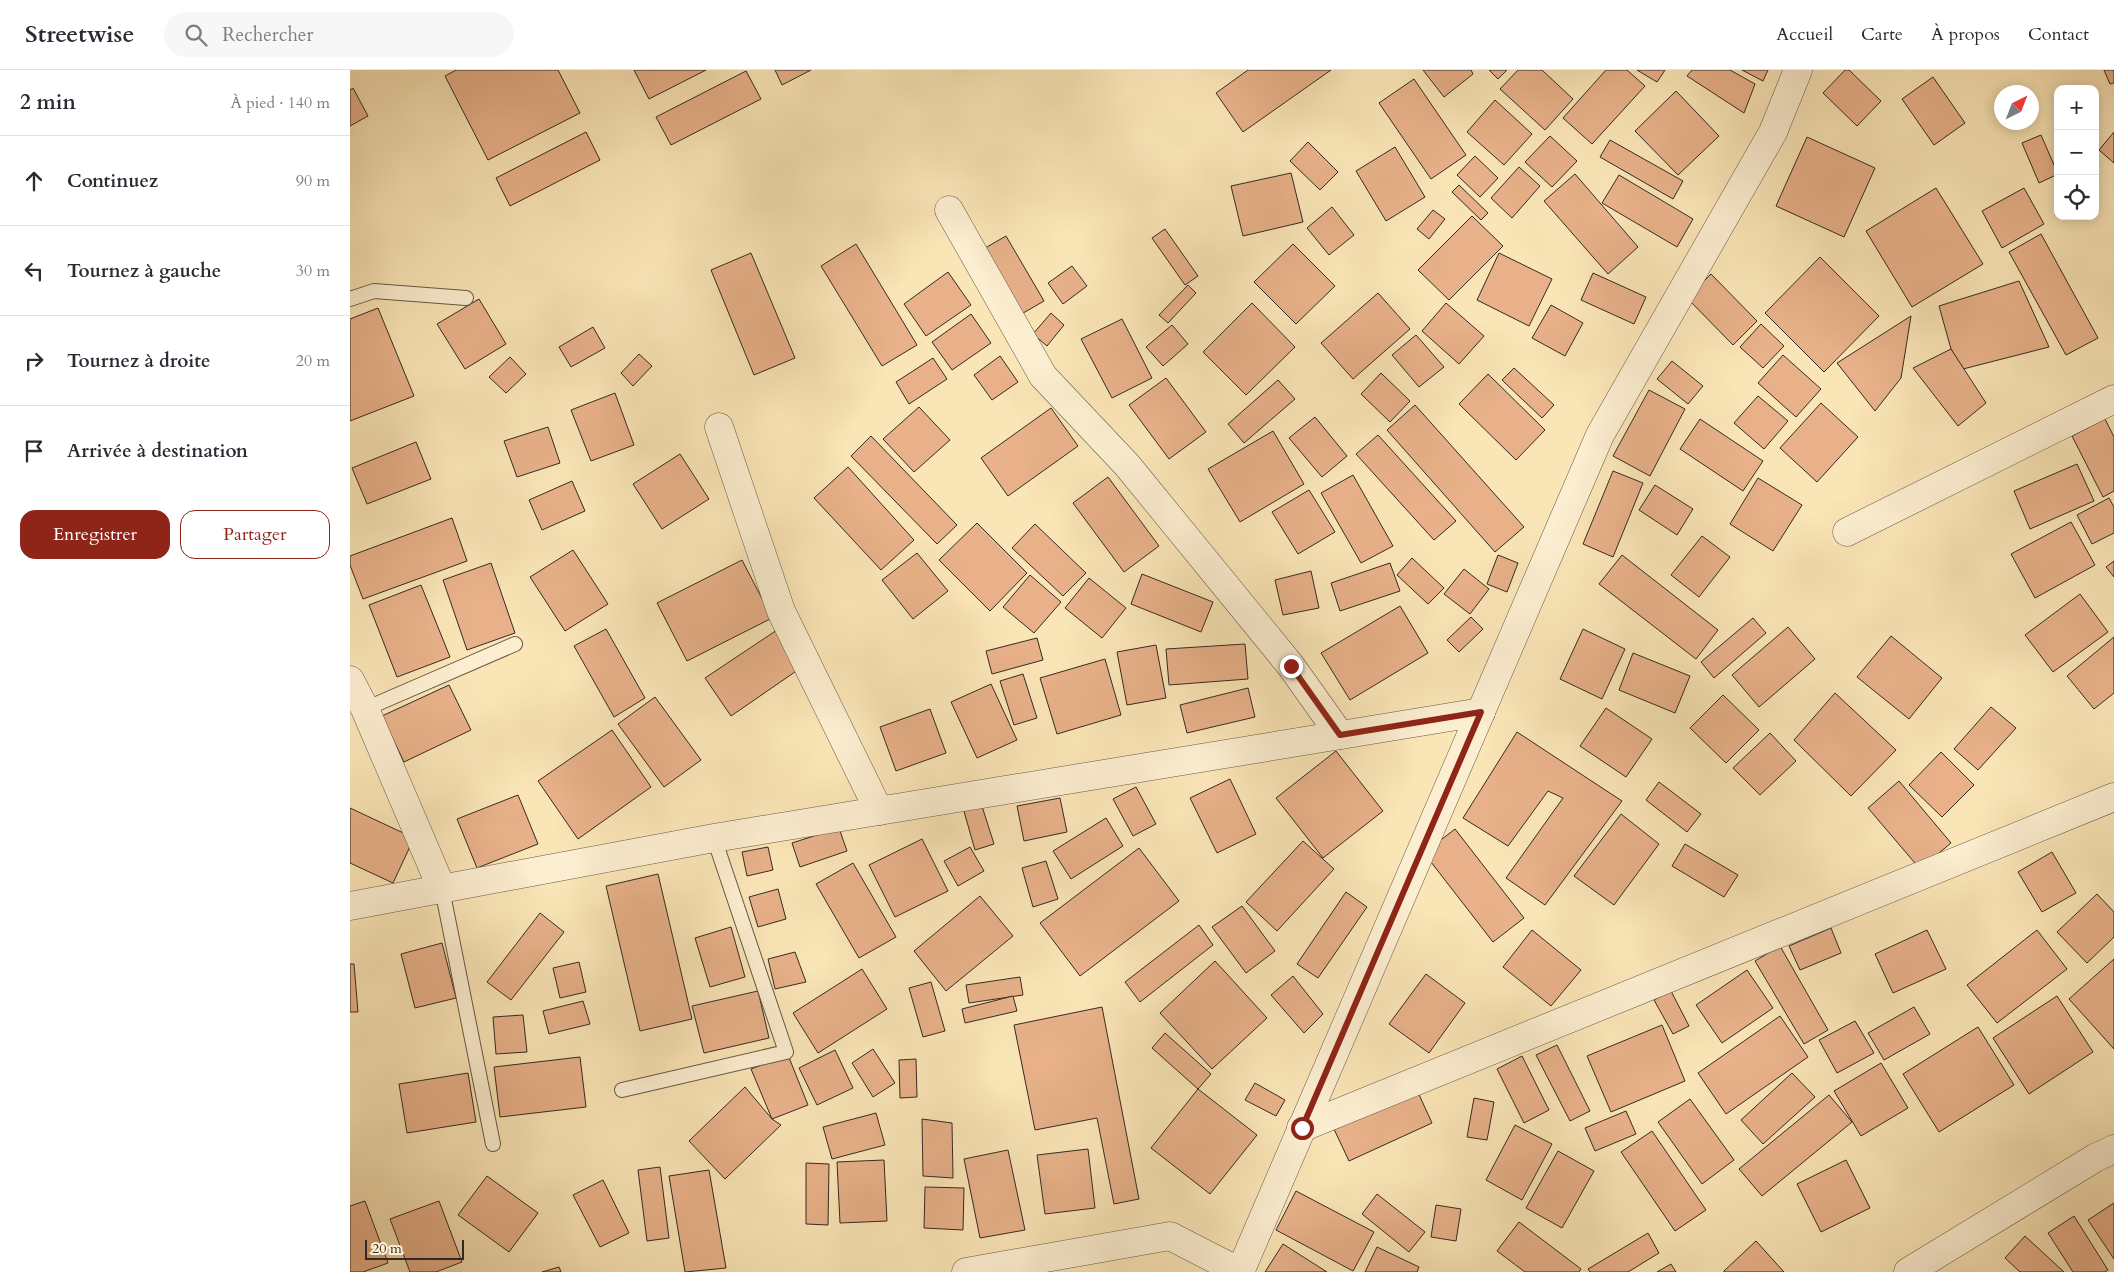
<!DOCTYPE html>
<html lang="fr">
<meta charset="utf-8">
<style>
body{margin:0;font-family:Cardo,serif;background:#f7f7f7;color:#2b2b33}
.controls{position:absolute;right:15px;top:15px;display:grid;overflow:hidden;border-radius:10px;box-shadow:0 2px 12px #0003}
.controls button{width:45px;height:45px;display:grid;place-items:center;padding:0;border:0;border-bottom:1px solid #e1e1e2;background:#fff;color:#2b2b33;font:25px sans-serif}
.compass{position:absolute;left:1644px;top:15px;width:45px;height:45px;border-radius:50%;background:#fff;box-shadow:0 2px 12px #0003;rotate:42deg}
.scale{position:absolute;left:15px;bottom:12px;width:99px;box-sizing:border-box;padding-left:5px;border:2px solid #352a23;border-top:0;font-size:14px;line-height:18px;white-space:nowrap;color:#352a23;-webkit-text-stroke:4px #fceed0;paint-order:stroke}
.stop{position:absolute;width:15px;height:15px;margin:-11px;border:4px solid #8f2418;border-radius:50%;background:#fff}
.stop.end{background:#8f2418;border-color:#fff;box-shadow:0 1px 5px #0008}
.list{margin:0;padding:0;list-style:none}
h2{display:flex;justify-content:space-between;align-items:center;height:65px;margin:0;padding:0 20px;font-size:21px}
h2 small{font-size:16px;font-weight:400;color:#7c7c81}
.list li{display:grid;grid-template-columns:32px 1fr auto;gap:15px;align-items:center;box-sizing:border-box;height:90px;padding:0 20px;border-top:1px solid #e1e1e2}
.list b{display:block;font-size:19px;white-space:nowrap}
.list em{font-size:16px;font-style:normal;color:#7c7c81}
.actions{display:flex;gap:10px;padding:15px 20px}
.actions a{flex:1;padding:11px 0;border:1px solid #8f2418;border-radius:15px;text-align:center;font-size:18px;color:#8f2418}
.actions .main{background:#8f2418;color:#fff}
.icon{flex:none;width:28px;height:28px;fill:none;stroke:currentColor;stroke-width:2;stroke-linecap:round;stroke-linejoin:round}
.map{position:relative;flex:none;width:1764px;height:1202px;overflow:hidden}
header{display:flex;align-items:center;gap:30px;box-sizing:border-box;height:70px;padding:0 25px;background:#fff;border-bottom:1px solid #e1e1e2}
header strong{font-size:24px}
nav{display:flex;gap:28px;margin-inline-start:auto;font-size:18px}
.search{width:350px;height:45px;background:#f7f7f7;display:flex;align-items:center;gap:12px;box-sizing:border-box;padding:0 18px;border-radius:28px;color:#7c7c81;font-size:19px}
main{display:flex}
aside{flex:1;background:#fff}
.map>svg:first-child{display:block}
.building{fill:#e8b189;stroke:#352a23}
.lines{fill:none;stroke-linecap:round;stroke-linejoin:round}
.lane-casing{stroke:#665948;stroke-width:16}
.street-casing{stroke:#665948;stroke-width:29}
.lane{stroke:#fceed0;stroke-width:14}
.street{stroke:#fceed0;stroke-width:28}
.route{stroke:#8f2418;stroke-width:6}
</style>
<header>
<strong>Streetwise</strong>
<div class="search"><svg class="icon" aria-label="search" viewBox="0 0 24 24"><circle cx="10" cy="10" r="6"/><path d="M15 15l6 6"/></svg>Rechercher</div>
<nav><a>Accueil</a><a>Carte</a><a>À propos</a><a>Contact</a></nav>
</header>
<main>
<aside>
<h2>2 min<small>À pied · 140 m</small></h2>
<ul class="list">
<li><svg class="icon" aria-label="ahead" viewBox="0 0 24 24"><path d="M12 20V5M6 11l6-6 6 6"/></svg><div><b>Continuez</b></div><em>90 m</em></li>
<li><svg class="icon" aria-label="left" viewBox="0 0 24 24"><path d="M17 20v-9H6M10 6l-5 5 5 5"/></svg><div><b>Tournez à gauche</b></div><em>30 m</em></li>
<li><svg class="icon" aria-label="right" viewBox="0 0 24 24"><path d="M7 20v-9h11M14 6l5 5-5 5"/></svg><div><b>Tournez à droite</b></div><em>20 m</em></li>
<li><svg class="icon" aria-label="arrive" viewBox="0 0 24 24"><path d="M6 21V4h12l-3 4 3 4H6"/></svg><div><b>Arrivée à destination</b></div></li>
</ul>
<div class="actions"><a class="main">Enregistrer</a><a>Partager</a></div>
</aside>
<div class="map">
<svg width="1764" height="1202" viewBox="0 0 1764 1202">
<rect width="100%" height="100%" fill="#fae5b6"/>
<filter id="stains"><feTurbulence type="fractalNoise" baseFrequency=".004" numOctaves="4"/><feColorMatrix values="0 0 0 0 .2 0 0 0 0 .09 0 0 0 0 .02 0 0 0 .5 -.17"/></filter>
<radialGradient id="worn" r=".72"><stop offset=".6" stop-color="#630" stop-opacity="0"/><stop offset="1" stop-color="#630" stop-opacity=".3"/></radialGradient>
<g class="building">
<polygon points="106,0 208,0 230,43 138,90 95,6"/>
<polygon points="284,0 356,0 299,29"/>
<polygon points="425,0 461,0 432,15"/>
<polygon points="898,0 981,0 893,62 866,23"/>
<polygon points="1073,0 1121,0 1123,4 1094,27"/>
<polygon points="1139,0 1157,0 1148,9"/>
<polygon points="1168,0 1192,0 1223,29 1195,60 1150,19"/>
<polygon points="1256,0 1277,0 1295,16 1242,74 1213,48"/>
<polygon points="1287,0 1315,0 1307,12"/>
<polygon points="1342,0 1380,0 1405,14 1394,43 1337,6"/>
<polygon points="1392,0 1418,0 1413,11"/>
<polygon points="1495,0 1499,0 1531,31 1507,56 1473,23"/>
<polygon points="1754,0 1764,0 1764,13 1760,14"/>
<polygon points="396,1 411,29 321,75 306,47"/>
<polygon points="1583,7 1615,53 1584,75 1552,29"/>
<polygon points="1064,9 1116,85 1081,109 1029,33"/>
<polygon points="3,18 18,46 0,56 0,20"/>
<polygon points="1326,21 1369,66 1328,105 1285,61"/>
<polygon points="1145,30 1182,64 1154,95 1117,62"/>
<polygon points="236,62 250,90 160,136 146,108"/>
<polygon points="1764,62 1764,93 1749,80"/>
<polygon points="1691,65 1708,104 1689,113 1672,73"/>
<polygon points="1200,66 1227,91 1202,117 1175,92"/>
<polygon points="1457,67 1525,98 1494,167 1426,136"/>
<polygon points="1260,70 1333,111 1323,129 1250,87"/>
<polygon points="958,72 988,102 970,120 940,91"/>
<polygon points="1045,77 1075,127 1036,151 1006,101"/>
<polygon points="1125,86 1148,108 1130,127 1107,105"/>
<polygon points="1169,97 1190,116 1162,148 1141,128"/>
<polygon points="941,103 953,152 893,166 881,116"/>
<polygon points="1225,104 1288,177 1258,204 1194,131"/>
<polygon points="1269,105 1343,149 1327,177 1252,133"/>
<polygon points="1109,115 1138,143 1131,150 1102,122"/>
<polygon points="1586,118 1633,194 1562,237 1516,161"/>
<polygon points="1674,118 1694,154 1652,178 1632,141"/>
<polygon points="982,137 1004,165 979,185 957,158"/>
<polygon points="1083,140 1095,149 1079,169 1067,159"/>
<polygon points="1122,146 1153,176 1099,230 1068,200"/>
<polygon points="815,159 848,206 835,215 802,168"/>
<polygon points="1691,164 1748,268 1716,285 1659,182"/>
<polygon points="656,166 694,231 668,246 630,181"/>
<polygon points="506,174 567,275 532,296 471,196"/>
<polygon points="943,174 985,216 946,254 904,212"/>
<polygon points="401,183 445,288 404,305 361,200"/>
<polygon points="1149,183 1202,209 1179,256 1127,230"/>
<polygon points="1470,187 1529,246 1474,302 1415,243"/>
<polygon points="722,196 737,216 713,234 698,213"/>
<polygon points="598,202 621,235 576,266 554,234"/>
<polygon points="1243,203 1296,227 1284,254 1231,230"/>
<polygon points="1361,204 1407,251 1383,275 1337,228"/>
<polygon points="1669,211 1699,277 1613,299 1601,279 1589,236"/>
<polygon points="838,215 846,223 818,253 809,245"/>
<polygon points="1028,223 1060,259 1003,309 971,273"/>
<polygon points="129,229 156,274 115,299 87,254"/>
<polygon points="902,233 945,277 896,325 853,282"/>
<polygon points="1096,233 1134,266 1109,294 1072,261"/>
<polygon points="1201,235 1233,253 1215,286 1182,268"/>
<polygon points="28,238 64,326 0,351 0,249"/>
<polygon points="701,243 714,255 697,276 683,264"/>
<polygon points="621,244 641,273 602,300 582,272"/>
<polygon points="1561,246 1551,308 1525,341 1487,293"/>
<polygon points="772,249 802,308 762,328 731,269"/>
<polygon points="1411,254 1434,276 1413,298 1390,277"/>
<polygon points="822,255 838,274 813,296 796,277"/>
<polygon points="243,257 255,278 221,297 209,277"/>
<polygon points="1066,265 1094,297 1069,317 1042,285"/>
<polygon points="1601,279 1636,333 1608,356 1563,298"/>
<polygon points="289,284 302,296 283,316 271,303"/>
<polygon points="1433,285 1471,319 1446,347 1408,313"/>
<polygon points="650,286 668,312 642,330 624,305"/>
<polygon points="160,287 176,304 156,323 139,307"/>
<polygon points="583,288 597,309 559,334 546,312"/>
<polygon points="1322,291 1353,316 1338,334 1307,309"/>
<polygon points="1164,298 1204,335 1192,348 1152,310"/>
<polygon points="1031,303 1060,331 1040,352 1011,324"/>
<polygon points="1138,304 1195,360 1166,390 1109,334"/>
<polygon points="816,308 856,362 819,389 779,335"/>
<polygon points="928,310 945,329 894,373 878,354"/>
<polygon points="1299,320 1335,339 1300,406 1263,386"/>
<polygon points="265,323 284,375 241,391 221,340"/>
<polygon points="1408,326 1438,351 1414,379 1384,353"/>
<polygon points="1471,333 1508,367 1467,412 1430,378"/>
<polygon points="1065,335 1174,457 1145,482 1037,360"/>
<polygon points="569,337 600,370 564,402 533,369"/>
<polygon points="701,338 728,376 658,426 631,388"/>
<polygon points="965,347 997,386 972,407 939,368"/>
<polygon points="1350,349 1413,391 1393,421 1330,379"/>
<polygon points="1755,349 1764,367 1764,421 1753,427 1722,366"/>
<polygon points="198,357 210,393 167,407 154,371"/>
<polygon points="923,361 954,414 890,452 858,399"/>
<polygon points="1028,365 1106,451 1084,470 1006,384"/>
<polygon points="521,366 607,455 587,474 501,386"/>
<polygon points="66,372 81,409 17,434 2,398"/>
<polygon points="330,384 359,429 312,459 283,414"/>
<polygon points="1727,394 1744,431 1680,459 1664,421"/>
<polygon points="498,397 564,470 531,500 464,428"/>
<polygon points="1263,401 1293,413 1263,487 1233,474"/>
<polygon points="1003,405 1043,476 1011,493 971,423"/>
<polygon points="758,407 809,476 774,502 723,433"/>
<polygon points="1408,408 1452,435 1423,481 1380,454"/>
<polygon points="222,411 235,441 192,460 179,430"/>
<polygon points="1305,415 1343,439 1327,465 1289,440"/>
<polygon points="959,420 985,462 948,484 922,442"/>
<polygon points="1759,428 1764,437 1764,463 1742,474 1727,445"/>
<polygon points="102,448 117,491 13,529 0,495 0,486"/>
<polygon points="1721,452 1745,495 1685,528 1661,484"/>
<polygon points="627,453 677,503 640,541 589,490"/>
<polygon points="685,454 736,503 713,526 662,478"/>
<polygon points="1352,466 1380,487 1349,527 1321,505"/>
<polygon points="223,480 258,534 215,561 180,507"/>
<polygon points="567,483 598,521 563,549 532,510"/>
<polygon points="1148,485 1168,493 1157,522 1137,514"/>
<polygon points="1272,485 1368,560 1346,589 1249,514"/>
<polygon points="1062,488 1094,518 1078,534 1047,505"/>
<polygon points="392,490 422,548 337,591 307,533"/>
<polygon points="1764,491 1764,507 1756,497"/>
<polygon points="141,493 165,563 117,580 93,510"/>
<polygon points="1040,493 1050,521 990,541 981,513"/>
<polygon points="1114,499 1139,519 1120,544 1094,524"/>
<polygon points="961,501 969,538 933,545 925,510"/>
<polygon points="792,504 863,532 851,562 781,534"/>
<polygon points="680,505 711,532 684,563 653,537"/>
<polygon points="739,508 776,538 752,568 715,538"/>
<polygon points="71,515 100,587 47,607 19,535"/>
<polygon points="1730,524 1758,562 1703,602 1675,565"/>
<polygon points="1050,536 1078,583 1000,630 971,583"/>
<polygon points="1121,547 1133,559 1109,582 1097,570"/>
<polygon points="1403,548 1416,563 1364,608 1351,592"/>
<polygon points="1438,557 1465,589 1409,637 1382,605"/>
<polygon points="430,558 455,595 381,646 355,608"/>
<polygon points="256,559 295,628 264,647 224,576"/>
<polygon points="1233,559 1275,579 1252,629 1210,609"/>
<polygon points="1541,566 1592,608 1559,649 1507,607"/>
<polygon points="1764,567 1764,623 1744,639 1717,606"/>
<polygon points="687,568 693,590 642,604 636,581"/>
<polygon points="895,574 898,609 819,615 816,579"/>
<polygon points="806,575 816,628 777,635 767,582"/>
<polygon points="1283,583 1340,606 1325,643 1269,620"/>
<polygon points="755,589 771,645 707,664 690,608"/>
<polygon points="673,604 687,648 664,655 650,611"/>
<polygon points="641,614 667,670 627,688 601,632"/>
<polygon points="99,615 121,660 54,692 32,646"/>
<polygon points="898,618 905,647 837,663 830,635"/>
<polygon points="1485,623 1546,680 1501,726 1444,670"/>
<polygon points="1373,625 1409,660 1376,693 1340,658"/>
<polygon points="305,627 351,690 314,717 268,654"/>
<polygon points="1641,637 1666,658 1628,700 1604,679"/>
<polygon points="1256,638 1302,669 1276,707 1230,676"/>
<polygon points="580,639 596,683 546,701 530,657"/>
<polygon points="262,660 301,717 228,769 188,711"/>
<polygon points="1167,662 1272,731 1195,835 1156,808 1213,728 1198,721 1158,776 1113,748"/>
<polygon points="1420,663 1446,691 1410,725 1383,698"/>
<polygon points="986,681 1033,741 973,788 926,728"/>
<polygon points="1591,682 1624,715 1592,747 1559,715"/>
<polygon points="880,709 906,764 867,783 840,728"/>
<polygon points="1549,711 1601,773 1570,799 1518,738"/>
<polygon points="1309,712 1351,744 1337,762 1296,730"/>
<polygon points="786,717 806,754 783,766 763,729"/>
<polygon points="168,725 188,774 127,798 107,749"/>
<polygon points="710,728 717,762 674,771 667,736"/>
<polygon points="631,733 644,774 625,780 613,738"/>
<polygon points="0,738 64,768 43,813 0,793"/>
<polygon points="1271,744 1309,774 1264,835 1224,806"/>
<polygon points="756,748 773,776 721,809 703,781"/>
<polygon points="489,758 497,781 450,797 442,773"/>
<polygon points="1105,759 1174,848 1143,872 1074,783"/>
<polygon points="572,769 598,821 545,847 519,795"/>
<polygon points="953,771 984,799 927,861 896,832"/>
<polygon points="1335,774 1388,805 1374,827 1322,796"/>
<polygon points="418,777 423,800 397,806 392,782"/>
<polygon points="620,777 634,801 608,816 594,791"/>
<polygon points="789,778 829,831 730,906 690,853"/>
<polygon points="1702,782 1726,823 1692,842 1668,802"/>
<polygon points="696,791 708,829 683,837 672,798"/>
<polygon points="503,793 546,867 509,888 466,814"/>
<polygon points="308,804 342,949 290,961 256,816"/>
<polygon points="428,819 436,849 408,857 399,827"/>
<polygon points="996,822 1017,837 968,908 947,894"/>
<polygon points="1747,824 1764,842 1764,867 1737,893 1707,862"/>
<polygon points="630,826 663,866 596,921 564,881"/>
<polygon points="892,836 925,881 896,903 862,857"/>
<polygon points="190,843 214,862 161,930 137,912"/>
<polygon points="849,855 863,875 790,932 775,912"/>
<polygon points="381,857 395,907 360,917 345,868"/>
<polygon points="1481,858 1491,883 1450,900 1439,876"/>
<polygon points="1182,860 1231,900 1201,936 1153,897"/>
<polygon points="1577,860 1596,899 1543,923 1525,884"/>
<polygon points="1687,860 1717,899 1647,953 1617,915"/>
<polygon points="92,873 106,928 65,938 51,884"/>
<polygon points="1430,876 1478,960 1454,974 1405,891"/>
<polygon points="445,882 456,912 425,919 418,889"/>
<polygon points="1764,889 1764,979 1719,929"/>
<polygon points="865,891 917,948 862,999 810,943"/>
<polygon points="229,892 236,922 210,928 203,898"/>
<polygon points="0,894 4,894 8,942 0,942"/>
<polygon points="512,899 537,939 468,983 443,943"/>
<polygon points="1397,900 1423,938 1372,973 1346,935"/>
<polygon points="1076,904 1115,933 1079,983 1039,954"/>
<polygon points="943,906 973,944 954,963 921,925"/>
<polygon points="670,907 673,925 619,933 616,915"/>
<polygon points="581,912 595,961 573,967 559,918"/>
<polygon points="408,921 419,968 354,983 342,936"/>
<polygon points="1321,921 1339,956 1323,964 1304,930"/>
<polygon points="663,926 667,941 615,953 612,939"/>
<polygon points="1707,926 1743,982 1679,1024 1643,968"/>
<polygon points="233,931 240,954 199,964 193,941"/>
<polygon points="752,937 789,1129 764,1134 747,1048 685,1060 664,955"/>
<polygon points="1564,937 1580,964 1534,990 1518,963"/>
<polygon points="173,945 177,982 146,984 143,947"/>
<polygon points="1430,946 1458,987 1376,1044 1348,1003"/>
<polygon points="1505,951 1524,983 1487,1003 1469,970"/>
<polygon points="1312,955 1335,1011 1261,1042 1237,986"/>
<polygon points="1628,957 1664,1015 1589,1062 1553,1004"/>
<polygon points="815,963 861,1004 848,1019 802,978"/>
<polygon points="1207,975 1240,1041 1220,1051 1186,985"/>
<polygon points="523,979 545,1013 523,1027 502,993"/>
<polygon points="485,980 503,1018 467,1035 449,998"/>
<polygon points="438,985 458,1035 422,1049 401,999"/>
<polygon points="1172,986 1199,1040 1174,1053 1147,999"/>
<polygon points="230,987 236,1037 150,1047 144,997"/>
<polygon points="566,989 567,1027 550,1028 549,990"/>
<polygon points="1531,993 1558,1038 1511,1066 1484,1021"/>
<polygon points="118,1003 126,1052 57,1063 49,1014"/>
<polygon points="1442,1003 1465,1027 1413,1074 1391,1050"/>
<polygon points="905,1013 935,1030 926,1046 895,1030"/>
<polygon points="395,1017 422,1049 431,1055 375,1109 339,1071"/>
<polygon points="1066,1018 1082,1053 999,1091 983,1057"/>
<polygon points="848,1019 907,1065 860,1124 801,1078"/>
<polygon points="1479,1025 1502,1052 1412,1126 1389,1099"/>
<polygon points="1124,1028 1144,1032 1137,1070 1117,1067"/>
<polygon points="1340,1029 1384,1090 1352,1114 1308,1052"/>
<polygon points="1276,1041 1286,1064 1245,1081 1235,1058"/>
<polygon points="526,1043 535,1075 482,1089 473,1057"/>
<polygon points="572,1049 602,1053 603,1108 573,1106"/>
<polygon points="1165,1055 1202,1074 1172,1130 1136,1110"/>
<polygon points="1302,1061 1356,1140 1325,1161 1271,1082"/>
<polygon points="738,1079 745,1138 695,1144 687,1085"/>
<polygon points="658,1080 675,1160 630,1168 614,1089"/>
<polygon points="1208,1081 1244,1101 1212,1158 1176,1138"/>
<polygon points="534,1090 537,1151 490,1153 487,1092"/>
<polygon points="1496,1090 1520,1138 1471,1162 1447,1114"/>
<polygon points="456,1093 479,1094 478,1155 456,1154"/>
<polygon points="310,1097 319,1168 297,1171 288,1100"/>
<polygon points="359,1100 376,1198 335,1202 319,1106"/>
<polygon points="137,1106 188,1143 159,1182 108,1145"/>
<polygon points="253,1110 279,1163 250,1177 223,1125"/>
<polygon points="575,1117 614,1118 613,1160 574,1158"/>
<polygon points="946,1121 1024,1162 1003,1201 926,1160"/>
<polygon points="1027,1124 1075,1162 1059,1182 1012,1144"/>
<polygon points="15,1131 38,1193 13,1202 0,1202 0,1136"/>
<polygon points="89,1131 112,1192 86,1202 60,1202 40,1149"/>
<polygon points="1764,1133 1764,1189 1738,1150"/>
<polygon points="1086,1135 1111,1139 1106,1171 1081,1167"/>
<polygon points="1724,1146 1758,1200 1755,1202 1723,1202 1698,1163"/>
<polygon points="1169,1152 1231,1199 1229,1202 1175,1202 1147,1181"/>
<polygon points="1298,1163 1309,1183 1278,1202 1240,1202 1238,1199"/>
<polygon points="1675,1166 1714,1202 1670,1202 1655,1188"/>
<polygon points="1406,1171 1434,1202 1374,1202 1374,1201"/>
<polygon points="933,1174 977,1202 915,1202"/>
<polygon points="1027,1177 1069,1197 1067,1202 1015,1202"/>
<polygon points="1321,1194 1326,1202 1307,1202"/>
<polygon points="209,1197 211,1202 192,1202"/>
</g>
<g class="lines">
<g class="lane-casing">
<g id="lane">
<polyline points="0,229 24,221 116,228"/>
<polyline points="15,639 165,574"/>
<polyline points="92,819 143,1074"/>
<polyline points="272,1020 436,982 364,768"/>
</g>
</g>
<g class="street-casing">
<g id="street">
<polyline points="599,140 693,306 777,395 941,596 990,665"/>
<polyline points="369,357 431,541 529,741"/>
<polyline points="1497,462 1764,329"/>
<polyline points="0,610 15,639 92,819"/>
<polyline points="0,836 364,768 1131,642"/>
<polyline points="951,1058 1764,727"/>
<polyline points="616,1202 820,1166 890,1202"/>
<polyline points="890,1202 1250,365 1423,62 1448,0"/>
<polyline points="1558,1202 1745,1088 1764,1079"/>
</g>
</g>
<use href="#lane" class="lane"/>
<use href="#street" class="street"/>
</g>
<g class="lines">
<polyline class="route" points="941,596 990,665 1131,642 952,1058"/>
</g>
<rect width="100%" height="100%" filter="url(#stains)"/>
<rect width="100%" height="100%" fill="url(#worn)"/>
</svg>
<div class="controls">
<button>+</button>
<button>−</button>
<button><svg class="icon" aria-label="locate" viewBox="0 0 24 24"><circle cx="12" cy="12" r="6"/><path d="M12 2v4M12 18v4M2 12h4M18 12h4"/></svg></button>
</div>
<svg class="compass" viewBox="-18 -18 36 36"><path d="M0-13l5 13h-10z" fill="#e53935"/><path d="M0 13l5-13h-10z" fill="#7c7c81"/></svg>
<div class="scale">20 m</div>
<div class="stop" style="left:952px;top:1058px"></div>
<div class="stop end" style="left:941px;top:596px"></div>
</div>
</main>
